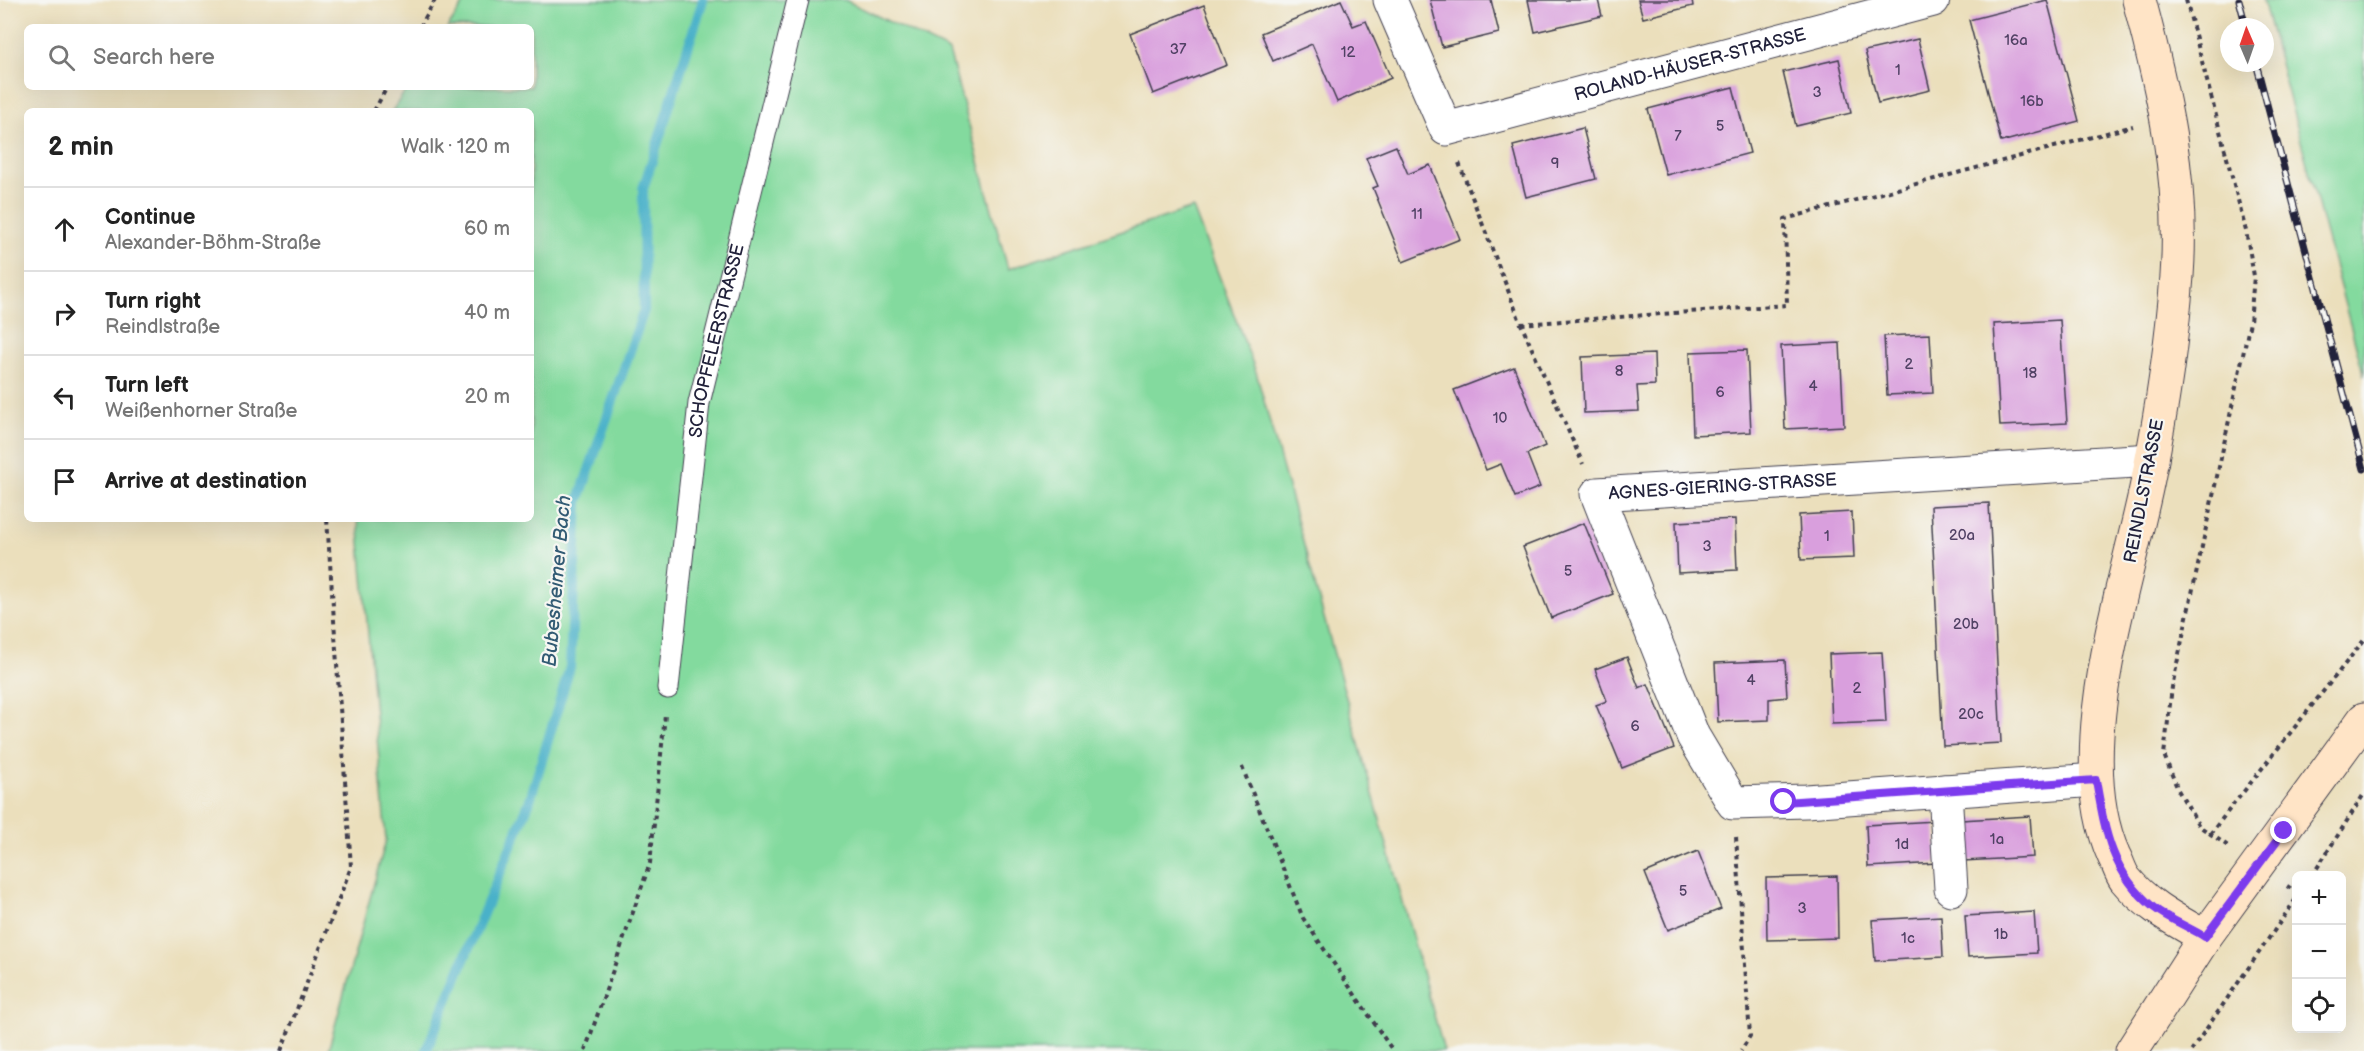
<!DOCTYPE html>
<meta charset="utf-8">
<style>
body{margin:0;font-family:"Balsamiq Sans",sans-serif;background:#f2f2f2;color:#222}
.controls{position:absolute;right:18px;bottom:18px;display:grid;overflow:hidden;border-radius:9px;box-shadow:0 6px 24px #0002}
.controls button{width:54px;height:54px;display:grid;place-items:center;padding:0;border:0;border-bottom:2px solid #e0e0e0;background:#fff;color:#222;font:30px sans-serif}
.compass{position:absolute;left:2220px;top:18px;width:54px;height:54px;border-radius:50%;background:#fff;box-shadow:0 6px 24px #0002;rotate:358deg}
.stop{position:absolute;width:18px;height:18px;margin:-14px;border:4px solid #7c3aed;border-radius:50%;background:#fff}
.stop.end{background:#7c3aed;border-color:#fff;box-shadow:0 2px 6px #0008}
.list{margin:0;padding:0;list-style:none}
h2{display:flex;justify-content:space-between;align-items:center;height:78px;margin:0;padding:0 24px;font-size:26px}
h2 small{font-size:20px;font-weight:400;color:#767676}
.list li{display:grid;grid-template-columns:39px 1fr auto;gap:18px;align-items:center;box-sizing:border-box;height:84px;padding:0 24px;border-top:2px solid #e0e0e0}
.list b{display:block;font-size:22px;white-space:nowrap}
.list p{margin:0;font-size:20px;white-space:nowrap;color:#767676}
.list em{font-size:20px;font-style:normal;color:#767676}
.icon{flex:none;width:33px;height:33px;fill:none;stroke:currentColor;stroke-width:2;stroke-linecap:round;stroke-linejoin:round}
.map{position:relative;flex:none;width:2364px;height:1051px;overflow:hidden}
.search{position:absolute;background:#fff;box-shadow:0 6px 24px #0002;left:24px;top:24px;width:510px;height:66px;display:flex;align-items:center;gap:15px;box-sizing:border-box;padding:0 21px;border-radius:9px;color:#767676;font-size:22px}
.panel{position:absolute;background:#fff;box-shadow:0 6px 24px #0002;left:24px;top:108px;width:510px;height:414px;border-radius:9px}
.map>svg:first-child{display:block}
.green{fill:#83da9e;stroke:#527e6c;stroke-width:1.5}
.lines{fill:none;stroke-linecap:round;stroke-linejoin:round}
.stream{stroke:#4ab1c9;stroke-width:10}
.building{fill:#d99fdd}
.lane-casing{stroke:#403e4e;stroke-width:23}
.street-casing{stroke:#403e4e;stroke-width:35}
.secondary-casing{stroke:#403e4e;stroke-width:35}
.path{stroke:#403e4e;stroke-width:4;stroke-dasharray:4.5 4.5;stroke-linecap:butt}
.lane{stroke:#fff;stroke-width:21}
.street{stroke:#fff;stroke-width:33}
.secondary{stroke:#ffe4c6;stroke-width:33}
.rail-casing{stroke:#22223b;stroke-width:7}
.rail{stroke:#f6f6f2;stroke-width:4.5;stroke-dasharray:14;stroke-linecap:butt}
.route{stroke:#7c3aed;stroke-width:8}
.labels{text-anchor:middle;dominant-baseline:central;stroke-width:4.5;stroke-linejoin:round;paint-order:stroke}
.number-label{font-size:15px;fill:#504164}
.street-label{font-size:18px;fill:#22223b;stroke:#f6f6f2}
.water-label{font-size:20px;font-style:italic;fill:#325b74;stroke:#f6f6f2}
</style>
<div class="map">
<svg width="2364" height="1051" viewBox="0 0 2364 1051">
<rect width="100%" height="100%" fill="#f6f6f2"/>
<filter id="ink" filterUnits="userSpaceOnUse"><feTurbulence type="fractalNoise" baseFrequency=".0167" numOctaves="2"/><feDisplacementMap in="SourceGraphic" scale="12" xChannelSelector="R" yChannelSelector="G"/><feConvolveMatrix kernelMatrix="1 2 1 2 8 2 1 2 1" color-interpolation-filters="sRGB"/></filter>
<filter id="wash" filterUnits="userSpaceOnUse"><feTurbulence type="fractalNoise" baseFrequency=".008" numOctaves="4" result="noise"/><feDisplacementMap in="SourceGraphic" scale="24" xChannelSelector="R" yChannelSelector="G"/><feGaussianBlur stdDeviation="1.35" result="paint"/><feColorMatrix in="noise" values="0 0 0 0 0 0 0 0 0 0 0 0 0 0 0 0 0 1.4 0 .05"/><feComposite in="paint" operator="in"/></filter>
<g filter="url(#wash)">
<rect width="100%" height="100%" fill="#ebdfbc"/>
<g class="green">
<polygon points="466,0 845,0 949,51 1008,269 1193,208 1256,372 1444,1051 328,1051 386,840 358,519 531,519 531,111 392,111 408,87 531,87 531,27 448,27"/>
<polygon points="2263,0 2364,0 2364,376"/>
</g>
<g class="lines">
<polyline class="stream" points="426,1051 529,803 570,667 578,502 644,310 643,189 703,0"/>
</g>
<g id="blocks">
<g class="building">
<polygon points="1341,0 1353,26 1366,21 1391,78 1337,102 1312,44 1273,61 1261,33"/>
<polygon points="1430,0 1491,0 1499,33 1442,47"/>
<polygon points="1528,0 1598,0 1602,16 1535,32"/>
<polygon points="1638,0 1692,0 1693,6 1643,18"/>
<polygon points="2047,0 2079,121 2001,142 1969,20"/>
<polygon points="1204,5 1227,65 1153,94 1130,34"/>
<polygon points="1918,39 1930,90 1878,103 1865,51"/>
<polygon points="1839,59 1851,113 1796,126 1783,72"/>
<polygon points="1733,87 1750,153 1666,175 1648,109"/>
<polygon points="1583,128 1596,179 1526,197 1513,146"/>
<polygon points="1396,146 1408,174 1430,165 1460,239 1403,262 1373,188 1378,186 1366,158"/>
<polygon points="2060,320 2067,423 2000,426 1994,324"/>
<polygon points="1930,334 1933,393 1887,395 1884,336"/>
<polygon points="1840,343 1844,426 1785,429 1781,346"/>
<polygon points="1747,350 1751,432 1693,435 1690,352"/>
<polygon points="1654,354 1655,385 1637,386 1639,411 1584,413 1582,357"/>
<polygon points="1514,367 1545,446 1527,454 1540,487 1515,497 1501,464 1486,470 1454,390"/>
<polygon points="1989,503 2001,743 1943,746 1931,506"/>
<polygon points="1852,512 1854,558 1801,560 1799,515"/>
<polygon points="1735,519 1737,570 1678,573 1676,522"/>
<polygon points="1584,523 1613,594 1551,618 1523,547"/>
<polygon points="1882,652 1886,722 1832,724 1829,654"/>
<polygon points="1627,657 1639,688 1648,684 1674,748 1622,768 1596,705 1607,701 1595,669"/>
<polygon points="1785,660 1787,697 1769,699 1769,720 1718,722 1715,663"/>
<polygon points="2030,816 2033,857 1964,861 1961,820"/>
<polygon points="1935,821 1937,863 1868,867 1866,825"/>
<polygon points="1698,851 1721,909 1668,930 1645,873"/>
<polygon points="1837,876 1838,938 1767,940 1766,878"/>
<polygon points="2034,912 2037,953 1968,957 1965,916"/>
<polygon points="1941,916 1943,957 1875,961 1872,920"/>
</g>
</g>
</g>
<g filter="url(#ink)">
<use href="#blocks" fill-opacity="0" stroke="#403e4e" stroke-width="1.5"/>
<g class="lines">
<g class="lane-casing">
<g id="lane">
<path id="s1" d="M668 688 699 403 798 0"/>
</g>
</g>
<g class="street-casing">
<g id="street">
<path id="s2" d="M1390 0 1446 129 1933 0"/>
<path id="s3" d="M2096 780 1806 801 1733 803 1693 736 1597 494 2152 460"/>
<polyline points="1945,791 1951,889"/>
</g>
</g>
<g class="secondary-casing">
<g id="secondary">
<path d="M2139 0C2163 90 2184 181 2177 276 2172 342 2162 409 2149 474 2128 584 2066 749 2114 856 2118 863 2120 872 2125 879 2147 906 2176 920 2205 937"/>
<polyline points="2132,1051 2205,937 2364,719"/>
</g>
</g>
<g class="path">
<polyline points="2186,0 2246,231 2254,276 2250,322 2172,687 2164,755 2178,790 2199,826 2228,846"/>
<polyline points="420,27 435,0"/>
<polyline points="374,111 387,87"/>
<polyline points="1459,163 1521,324 1583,464"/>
<polyline points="1521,324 1787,305 1785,219 2133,126"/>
<polyline points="1242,767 1303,918 1393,1051"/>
<polyline points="2210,834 2364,640"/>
<polyline points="1736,837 1750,1036 1741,1051"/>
<polyline points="2312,876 2364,794"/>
<polyline points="2287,886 2296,892"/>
<polyline points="281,1051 351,867 327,519"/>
<polyline points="585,1051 650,863 665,715"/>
<polyline points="2191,1051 2296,899"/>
</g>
<use href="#lane" class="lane"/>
<use href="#street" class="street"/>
<use href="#secondary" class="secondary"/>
<g class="rail-casing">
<g id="rail">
<polyline points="2239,0 2246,27"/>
<polyline points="2256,63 2364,469"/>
</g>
</g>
<use href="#rail" class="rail"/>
</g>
</g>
<g class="lines" filter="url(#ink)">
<path class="route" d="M1784 802 2096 780C2105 831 2111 872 2153 907 2168 919 2189 927 2205 937L2284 831"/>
</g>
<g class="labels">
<g class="number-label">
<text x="2016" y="40">16a</text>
<text x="1178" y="49">37</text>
<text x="1348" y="52">12</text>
<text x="1898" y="70">1</text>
<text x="1817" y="92">3</text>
<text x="2032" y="101">16b</text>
<text x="1720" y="126">5</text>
<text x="1678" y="136">7</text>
<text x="1555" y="163">9</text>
<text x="1417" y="214">11</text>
<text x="1909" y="364">2</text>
<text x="1619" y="371">8</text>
<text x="2030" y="373">18</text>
<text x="1813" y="386">4</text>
<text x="1720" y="392">6</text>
<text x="1500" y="418">10</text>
<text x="1962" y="535">20a</text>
<text x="1827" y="536">1</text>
<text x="1707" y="546">3</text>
<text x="1568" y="571">5</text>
<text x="1966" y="624">20b</text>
<text x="1751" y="680">4</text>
<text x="1857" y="688">2</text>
<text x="1971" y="714">20c</text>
<text x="1635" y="726">6</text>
<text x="1997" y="839">1a</text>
<text x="1902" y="844">1d</text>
<text x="1683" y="891">5</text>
<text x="1802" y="908">3</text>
<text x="2001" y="934">1b</text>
<text x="1908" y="938">1c</text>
</g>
<g class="street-label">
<text stroke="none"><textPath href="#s2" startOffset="393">ROLAND-HÄUSER-STRASSE</textPath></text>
<text stroke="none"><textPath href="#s1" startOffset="351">SCHOPFELERSTRASSE</textPath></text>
<text stroke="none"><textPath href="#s3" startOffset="828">AGNES-GIERING-STRASSE</textPath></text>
<text transform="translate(2144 491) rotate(-79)">REINDLSTRASSE</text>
</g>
<g class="water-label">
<text transform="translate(557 581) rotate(-85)">Bubesheimer Bach</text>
</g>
</g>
</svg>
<div class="controls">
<button>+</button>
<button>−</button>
<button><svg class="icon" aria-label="locate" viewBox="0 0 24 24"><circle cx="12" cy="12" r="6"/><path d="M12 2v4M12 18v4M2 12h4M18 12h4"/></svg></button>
</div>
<svg class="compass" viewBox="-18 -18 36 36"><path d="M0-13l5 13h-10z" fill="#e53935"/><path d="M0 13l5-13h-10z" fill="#767676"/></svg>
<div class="stop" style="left:1784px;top:802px"></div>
<div class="stop end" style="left:2284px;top:831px"></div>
<div class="search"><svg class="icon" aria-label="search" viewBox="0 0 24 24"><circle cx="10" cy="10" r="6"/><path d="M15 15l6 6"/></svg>Search here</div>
<section class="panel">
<h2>2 min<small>Walk · 120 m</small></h2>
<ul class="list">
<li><svg class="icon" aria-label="ahead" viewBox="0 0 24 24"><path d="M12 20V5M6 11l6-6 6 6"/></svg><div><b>Continue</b><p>Alexander-Böhm-Straße</p></div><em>60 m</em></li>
<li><svg class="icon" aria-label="right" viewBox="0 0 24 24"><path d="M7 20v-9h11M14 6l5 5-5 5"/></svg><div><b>Turn right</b><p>Reindlstraße</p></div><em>40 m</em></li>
<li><svg class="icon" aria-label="left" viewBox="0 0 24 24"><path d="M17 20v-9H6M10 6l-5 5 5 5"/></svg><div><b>Turn left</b><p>Weißenhorner Straße</p></div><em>20 m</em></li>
<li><svg class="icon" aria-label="arrive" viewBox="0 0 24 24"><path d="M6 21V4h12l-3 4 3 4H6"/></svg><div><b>Arrive at destination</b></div></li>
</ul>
</section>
</div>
